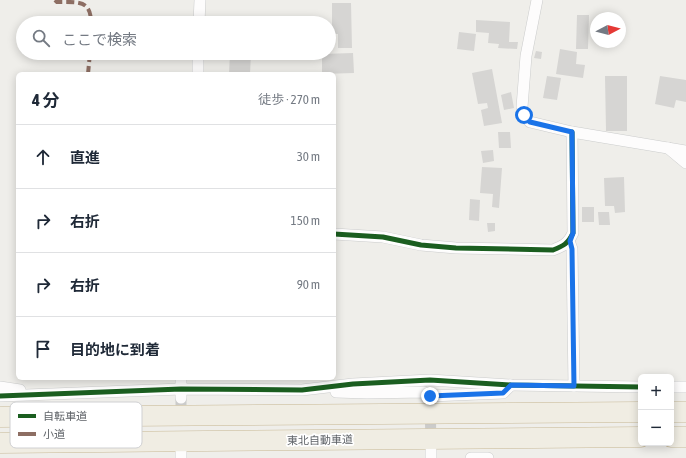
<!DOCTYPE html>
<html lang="ja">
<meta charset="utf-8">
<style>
body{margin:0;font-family:"Asap Condensed","Noto Sans JP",sans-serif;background:#f2f2f3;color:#1f2937}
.controls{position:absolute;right:12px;bottom:12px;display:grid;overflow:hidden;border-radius:6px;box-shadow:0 2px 10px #0003}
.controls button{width:36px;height:36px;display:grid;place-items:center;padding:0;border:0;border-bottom:1px solid #e0e1e3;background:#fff;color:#1f2937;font:20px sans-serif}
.compass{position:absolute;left:590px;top:12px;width:36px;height:36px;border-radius:50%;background:#fff;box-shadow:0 2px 10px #0003;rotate:83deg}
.stop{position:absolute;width:12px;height:12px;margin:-9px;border:3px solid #1a73e8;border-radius:50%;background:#fff}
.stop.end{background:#1a73e8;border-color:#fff;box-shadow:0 1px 4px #0008}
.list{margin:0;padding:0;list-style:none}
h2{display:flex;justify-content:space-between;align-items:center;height:52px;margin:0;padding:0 16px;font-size:17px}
h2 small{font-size:13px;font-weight:400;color:#747a83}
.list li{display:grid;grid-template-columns:26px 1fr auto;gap:12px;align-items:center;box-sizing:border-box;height:64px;padding:0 16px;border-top:1px solid #e0e1e3}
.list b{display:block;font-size:15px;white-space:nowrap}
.list em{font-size:13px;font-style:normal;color:#747a83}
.icon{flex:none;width:22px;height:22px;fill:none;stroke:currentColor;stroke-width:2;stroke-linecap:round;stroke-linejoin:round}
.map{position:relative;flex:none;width:686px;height:458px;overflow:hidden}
.search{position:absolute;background:#fff;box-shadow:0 2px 10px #0003;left:16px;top:16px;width:320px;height:44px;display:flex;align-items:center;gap:10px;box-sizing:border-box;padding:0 14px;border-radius:22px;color:#747a83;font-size:15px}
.panel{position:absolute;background:#fff;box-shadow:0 2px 10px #0003;left:16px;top:72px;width:320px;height:308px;border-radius:6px}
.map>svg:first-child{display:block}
.building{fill:#d6d5d3}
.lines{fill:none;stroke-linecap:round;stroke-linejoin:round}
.minor-tunnel{stroke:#cbcbca;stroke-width:11;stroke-dasharray:11 5.5;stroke-linecap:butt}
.minor-casing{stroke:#cbcccc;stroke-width:12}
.motorway-casing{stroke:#c8b996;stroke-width:21}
.minor{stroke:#fdfcfc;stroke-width:11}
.motorway{stroke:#f0ede3;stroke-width:20}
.quiet{stroke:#8d6e63;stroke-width:4;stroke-dasharray:8 4;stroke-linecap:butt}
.cycleway-casing{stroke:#fff;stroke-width:8}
.cycleway{stroke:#1b5e20;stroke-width:5}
.route{stroke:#1a73e8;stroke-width:5}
.labels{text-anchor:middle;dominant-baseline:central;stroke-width:3.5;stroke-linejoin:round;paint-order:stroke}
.street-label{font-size:11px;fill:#5f6368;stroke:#fff}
.key{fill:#fff;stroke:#cfd0d2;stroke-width:1}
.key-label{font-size:11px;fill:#5f6368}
</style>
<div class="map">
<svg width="686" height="458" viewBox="0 0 686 458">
<rect width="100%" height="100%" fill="#efeeea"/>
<g class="building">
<polygon points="332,3 351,3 352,48 338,48 338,34 332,34"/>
<polygon points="577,15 589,15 588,49 576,49"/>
<polygon points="476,20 510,22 509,42 518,42 517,49 498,48 499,44 488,43 489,33 476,32"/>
<polygon points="459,32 476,34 474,51 457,49"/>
<polygon points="560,49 577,52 576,64 585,65 583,78 556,74"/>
<polygon points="536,51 542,52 541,59 534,58"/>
<polygon points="230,53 251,53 250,74 229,74"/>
<polygon points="295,53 303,53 303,59 296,60"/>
<polygon points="353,53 354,73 322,74 322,54"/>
<polygon points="492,69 502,123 484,126 481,110 488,108 487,103 478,104 472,73"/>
<polygon points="547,76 561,78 557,100 543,98"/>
<polygon points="605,76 627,76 627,131 606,131"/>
<polygon points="660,76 686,80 686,102 676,100 674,108 655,104"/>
<polygon points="511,92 514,108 504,110 501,95"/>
<polygon points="498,132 510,132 511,148 499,148"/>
<polygon points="493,150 494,161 483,163 481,151"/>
<polygon points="482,167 502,168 499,208 492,207 493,194 480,193"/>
<polygon points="624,177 625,212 615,213 614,206 605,206 604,178"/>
<polygon points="470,199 480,200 479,221 469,220"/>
<rect x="582" y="207" width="12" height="15"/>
<polygon points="598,212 609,212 610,225 599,225"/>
<polygon points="487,223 495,223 495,231 488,232"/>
</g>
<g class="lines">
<g class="minor-tunnel">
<polyline points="181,398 181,447"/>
<polyline points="430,401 431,443"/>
</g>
<g class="minor-casing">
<g id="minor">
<polyline points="537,0 526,56 522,107 524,115 530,122 572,132 686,151"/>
<polyline points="199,23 200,0"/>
<polyline points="198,74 198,53"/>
<polyline points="668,148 686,163"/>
<path d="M334 234 383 237 421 245 456 248 553 250C563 246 568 244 573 233L572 132"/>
<polyline points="569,241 572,249 574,386"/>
<polyline points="0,387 20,390"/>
<polyline points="671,387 686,387"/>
<polyline points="336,392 367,393 424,392 430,396 503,393 511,385"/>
<polyline points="0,396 181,389 302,390 353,384 430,380 511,385 641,387"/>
<polyline points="181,398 181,378"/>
<polyline points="431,450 431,458"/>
<polyline points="181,451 181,458"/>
<polyline points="471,458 488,458"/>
</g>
</g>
<g class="motorway-casing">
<g id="motorway">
<polyline points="671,412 686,412"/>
<polyline points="0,417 641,412"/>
<polyline points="671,437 686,437"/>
<polyline points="0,443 641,437"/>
</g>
</g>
<use href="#minor" class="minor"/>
<use href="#motorway" class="motorway"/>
<g class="quiet">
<path d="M55 0 57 2C79 2 91 0 91 23"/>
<polyline points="88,74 90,53"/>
</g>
<g class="cycleway-casing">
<g id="cycleway">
<path d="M334 234 383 237 421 245 456 248 553 250C563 246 568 244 573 233L572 132"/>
<polyline points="0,396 181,389 302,390 353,384 430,380 511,385 641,387"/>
</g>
</g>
<use href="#cycleway" class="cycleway"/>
</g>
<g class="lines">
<polyline class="route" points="430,396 503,393 511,385 574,386 572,249 570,241 573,233 572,132 530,122 524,115"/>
</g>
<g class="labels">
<g class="street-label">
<text transform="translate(320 440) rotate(-1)">東北自動車道</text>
</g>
</g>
<rect x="10" y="402" width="132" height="46" rx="6" class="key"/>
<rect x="18" y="414" width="18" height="4" fill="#1b5e20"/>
<rect x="18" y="432" width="18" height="4" fill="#8d6e63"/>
<g class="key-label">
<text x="43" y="420">自転車道</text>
<text x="43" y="438">小道</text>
</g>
</svg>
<div class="controls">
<button>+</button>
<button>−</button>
</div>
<svg class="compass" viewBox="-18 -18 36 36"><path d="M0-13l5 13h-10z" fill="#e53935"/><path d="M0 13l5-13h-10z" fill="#747a83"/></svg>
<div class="stop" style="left:524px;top:115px"></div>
<div class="stop end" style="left:430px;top:396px"></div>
<div class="search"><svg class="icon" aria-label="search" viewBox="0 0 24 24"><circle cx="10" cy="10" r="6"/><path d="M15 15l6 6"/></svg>ここで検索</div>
<section class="panel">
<h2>4 分<small>徒歩 · 270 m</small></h2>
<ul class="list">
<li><svg class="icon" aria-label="ahead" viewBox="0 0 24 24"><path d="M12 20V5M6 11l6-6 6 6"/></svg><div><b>直進</b></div><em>30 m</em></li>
<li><svg class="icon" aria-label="right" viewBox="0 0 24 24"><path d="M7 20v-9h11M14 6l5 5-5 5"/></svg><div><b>右折</b></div><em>150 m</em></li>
<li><svg class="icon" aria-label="right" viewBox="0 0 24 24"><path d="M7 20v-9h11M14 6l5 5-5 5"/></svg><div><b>右折</b></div><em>90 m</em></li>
<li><svg class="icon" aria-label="arrive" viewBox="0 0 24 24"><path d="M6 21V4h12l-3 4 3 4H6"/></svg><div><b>目的地に到着</b></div></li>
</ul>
</section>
</div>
